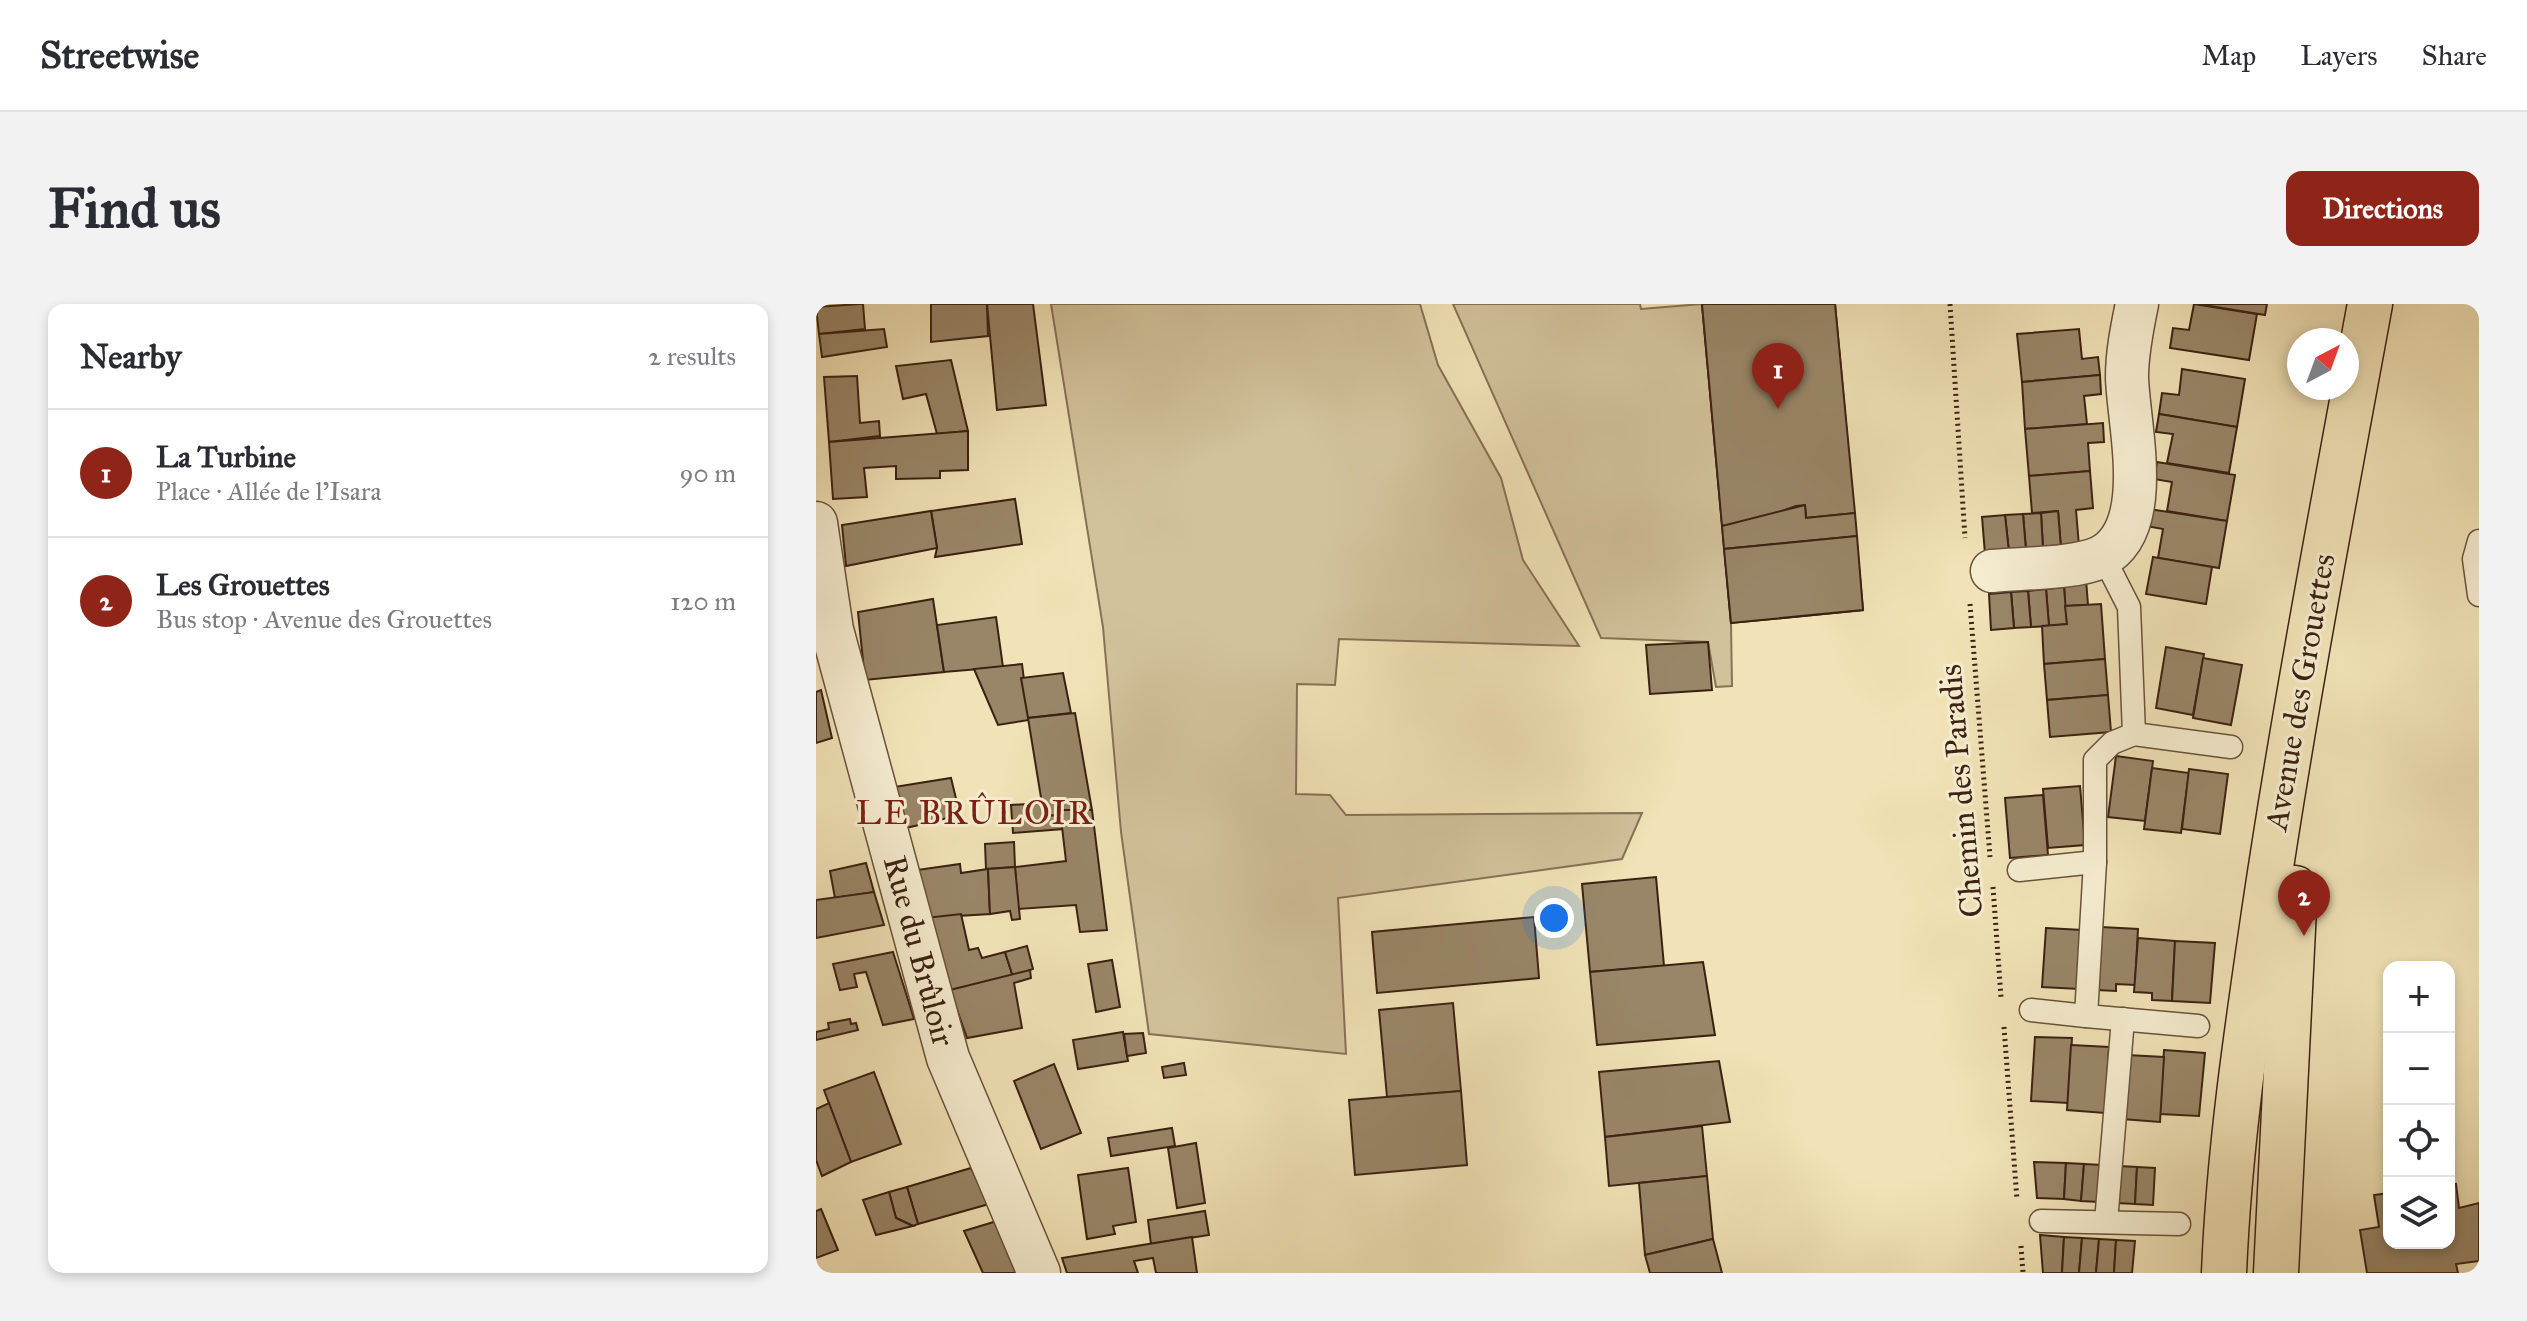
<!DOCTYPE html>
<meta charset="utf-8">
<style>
body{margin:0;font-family:"IM FELL Great Primer",serif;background:#f2f2f3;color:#2b2b33}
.controls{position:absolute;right:24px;bottom:24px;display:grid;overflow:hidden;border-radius:16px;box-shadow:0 4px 12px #0003}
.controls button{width:72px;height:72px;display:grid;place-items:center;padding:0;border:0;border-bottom:2px solid #e1e1e2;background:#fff;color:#2b2b33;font:40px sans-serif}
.compass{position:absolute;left:1471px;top:24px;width:72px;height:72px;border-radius:50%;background:#fff;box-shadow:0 4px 12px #0003;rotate:41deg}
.you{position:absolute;left:738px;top:614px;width:28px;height:28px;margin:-20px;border:6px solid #fff;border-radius:50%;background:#1a73e8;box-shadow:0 0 0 12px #1a73e833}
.badge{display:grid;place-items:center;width:52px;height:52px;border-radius:50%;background:#8f2418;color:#fff;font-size:26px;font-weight:700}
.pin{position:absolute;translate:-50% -66px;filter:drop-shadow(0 2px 4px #0008)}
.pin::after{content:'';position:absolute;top:42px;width:28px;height:24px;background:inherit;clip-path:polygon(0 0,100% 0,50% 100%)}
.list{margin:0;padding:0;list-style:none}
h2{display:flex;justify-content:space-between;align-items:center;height:104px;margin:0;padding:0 32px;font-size:34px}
h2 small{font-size:26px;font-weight:400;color:#7c7c81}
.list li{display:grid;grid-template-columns:52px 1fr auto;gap:24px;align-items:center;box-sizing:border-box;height:128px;padding:0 32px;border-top:2px solid #e1e1e2}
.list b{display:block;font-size:30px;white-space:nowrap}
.list p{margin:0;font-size:26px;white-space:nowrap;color:#7c7c81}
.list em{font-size:26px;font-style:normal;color:#7c7c81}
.icon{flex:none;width:44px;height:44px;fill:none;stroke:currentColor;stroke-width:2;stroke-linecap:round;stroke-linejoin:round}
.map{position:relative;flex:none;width:1663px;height:969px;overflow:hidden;border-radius:16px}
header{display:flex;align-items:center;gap:48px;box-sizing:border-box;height:112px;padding:0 40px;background:#fff;border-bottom:2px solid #e1e1e2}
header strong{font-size:38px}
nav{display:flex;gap:44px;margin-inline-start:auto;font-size:28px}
.intro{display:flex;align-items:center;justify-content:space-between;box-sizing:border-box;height:192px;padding:0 48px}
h1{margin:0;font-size:56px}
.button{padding:20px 36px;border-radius:16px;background:#8f2418;color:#fff;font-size:28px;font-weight:700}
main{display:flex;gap:48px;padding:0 48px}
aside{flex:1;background:#fff;border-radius:16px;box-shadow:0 4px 12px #0003}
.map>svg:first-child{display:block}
.green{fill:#d2c29b;stroke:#867256;stroke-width:2}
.building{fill:#998668;stroke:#3a2112;stroke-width:2}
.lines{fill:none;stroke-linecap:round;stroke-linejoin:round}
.lane-casing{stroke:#68523b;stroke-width:25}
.street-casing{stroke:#68523b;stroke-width:45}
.primary-casing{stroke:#3a2112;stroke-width:47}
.path{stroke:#3a2112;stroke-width:5;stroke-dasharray:2 4;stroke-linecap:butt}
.lane{stroke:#f6edd0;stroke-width:22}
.street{stroke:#f6edd0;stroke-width:42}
.primary{stroke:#f1e3b7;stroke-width:44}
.labels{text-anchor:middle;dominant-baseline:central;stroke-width:6;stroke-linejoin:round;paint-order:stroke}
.street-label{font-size:32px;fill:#3a2112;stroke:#f6edd0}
.neighbourhood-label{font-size:34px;letter-spacing:2px;fill:#7a1f14;stroke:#f6edd0}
</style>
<header>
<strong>Streetwise</strong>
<nav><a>Map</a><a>Layers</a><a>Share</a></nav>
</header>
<div class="intro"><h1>Find us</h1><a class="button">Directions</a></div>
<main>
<aside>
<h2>Nearby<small>2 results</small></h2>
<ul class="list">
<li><span class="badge">1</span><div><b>La Turbine</b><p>Place · Allée de l'Isara</p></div><em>90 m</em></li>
<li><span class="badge">2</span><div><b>Les Grouettes</b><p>Bus stop · Avenue des Grouettes</p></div><em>120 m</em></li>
</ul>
</aside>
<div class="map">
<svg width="1663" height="969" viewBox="0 0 1663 969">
<rect width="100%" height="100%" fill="#f1e3b7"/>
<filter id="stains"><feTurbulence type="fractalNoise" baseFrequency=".0025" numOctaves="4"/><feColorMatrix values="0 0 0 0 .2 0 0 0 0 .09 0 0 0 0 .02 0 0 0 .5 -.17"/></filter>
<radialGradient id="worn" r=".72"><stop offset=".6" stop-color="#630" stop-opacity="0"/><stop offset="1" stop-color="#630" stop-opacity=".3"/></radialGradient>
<g class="green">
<polygon points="235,0 604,0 622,61 685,174 707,256 763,342 523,335 519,381 481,380 480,490 514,491 530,511 826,509 806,555 522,594 530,750 333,730 305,528 287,323"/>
<polygon points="637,0 824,0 825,5 886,0 915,319 916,382 900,383 892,338 785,334"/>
</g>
<g class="building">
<polygon points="44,0 47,0 49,25 3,30 0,3"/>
<polygon points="115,0 171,0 172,32 115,38"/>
<polygon points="171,0 217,0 230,101 181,106"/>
<polygon points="886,0 1019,0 1047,306 915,319"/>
<polygon points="886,0 1019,0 1039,209 990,214 989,201 980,202 944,215 906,222"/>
<polygon points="1378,0 1441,10 1433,56 1354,44 1357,24 1373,26"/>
<polygon points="1382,0 1451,0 1449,11"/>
<polygon points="68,25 71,43 6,53 3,30"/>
<polygon points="1263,25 1266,55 1282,53 1284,71 1206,78 1201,30"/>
<polygon points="135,56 152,127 121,130 110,90 87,95 80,62"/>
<polygon points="1366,65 1429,75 1421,123 1343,110 1346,89 1363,91"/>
<polygon points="1284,71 1285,90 1268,92 1271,120 1209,125 1206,78"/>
<polygon points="41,72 44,119 63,117 64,132 13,138 8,73"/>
<polygon points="1343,110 1421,123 1413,169 1351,159 1357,130 1340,128"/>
<polygon points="1287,119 1288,138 1272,139 1274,167 1213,172 1209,125"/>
<polygon points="152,127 152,166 124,167 124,174 80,175 80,162 48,164 51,193 17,195 13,138"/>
<polygon points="1341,158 1419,171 1411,217 1351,207 1356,178 1338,175"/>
<polygon points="1274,167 1277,204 1260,206 1263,242 1245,244 1242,207 1216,209 1213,172"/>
<polygon points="199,195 206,240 119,253 121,244 115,207"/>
<polygon points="989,201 990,214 1039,209 1041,232 908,245 906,222"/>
<polygon points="1333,205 1411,217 1403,264 1342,254 1347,225 1330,222"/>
<polygon points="115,207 121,244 30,262 26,221"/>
<polygon points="1242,207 1245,244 1227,245 1225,209"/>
<polygon points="1225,209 1227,245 1210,246 1207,210"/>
<polygon points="1207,210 1210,246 1193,248 1189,211"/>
<polygon points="1189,211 1193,248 1169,250 1166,213"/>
<polygon points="1041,232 1047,306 915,319 908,245"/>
<polygon points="1337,253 1396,263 1390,300 1330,290"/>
<polygon points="1270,275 1272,301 1249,302 1248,278"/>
<polygon points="1248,283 1251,320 1233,322 1230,285"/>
<polygon points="1230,285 1233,322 1215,323 1212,287"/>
<polygon points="1212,287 1215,323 1198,324 1195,288"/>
<polygon points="1195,288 1198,324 1175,326 1173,290"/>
<polygon points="117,295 128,368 49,376 42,308"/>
<polygon points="1285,300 1289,355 1228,360 1226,322 1251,320 1249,302"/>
<polygon points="180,313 187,363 128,368 121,321"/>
<polygon points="892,338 896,386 834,390 830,341"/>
<polygon points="1350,343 1388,350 1377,411 1340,404"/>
<polygon points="1387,354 1426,361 1415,421 1377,414"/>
<polygon points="1289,355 1292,391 1231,396 1228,360"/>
<polygon points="206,360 213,416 182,421 158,365"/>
<polygon points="247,369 255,409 212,414 205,374"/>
<polygon points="5,386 16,434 0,439 0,388"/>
<polygon points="1292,391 1295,428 1234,433 1231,396"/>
<polygon points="259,409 276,506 244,506 245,511 228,512 212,414"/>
<polygon points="1300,452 1337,457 1329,517 1292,513"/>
<polygon points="1336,464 1373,469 1365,529 1328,525"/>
<polygon points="1373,465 1412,470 1404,530 1366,525"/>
<polygon points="135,474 144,511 82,526 72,484"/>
<polygon points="1264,482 1269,541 1232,544 1227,485"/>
<polygon points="1227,491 1232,551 1194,554 1189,494"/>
<polygon points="227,499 228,512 245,511 247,525 197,529 195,501"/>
<polygon points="244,506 276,506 291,626 264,628 260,601 202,605 199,563 250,557"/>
<polygon points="198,538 199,563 170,565 169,540"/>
<polygon points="50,559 58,588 19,594 14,567"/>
<polygon points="144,560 145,569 172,565 174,610 109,614 94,567"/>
<polygon points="199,563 204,615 196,616 194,607 174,610 172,565"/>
<polygon points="840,573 848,662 774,668 766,580"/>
<polygon points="58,588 68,621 0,634 0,596"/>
<polygon points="145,610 153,646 162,644 166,654 189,648 197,673 134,686 109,614"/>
<polygon points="718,613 723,674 561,689 556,628"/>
<polygon points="1285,623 1322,625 1319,681 1300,680 1300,687 1281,686"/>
<polygon points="1230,624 1266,626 1263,685 1226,683"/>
<polygon points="1322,634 1359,637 1356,697 1336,696 1336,689 1318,688"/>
<polygon points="1359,637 1399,639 1394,699 1356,697"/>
<polygon points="211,642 217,665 197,673 189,648"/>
<polygon points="77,648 98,715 67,721 50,668 38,670 41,683 24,686 17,660"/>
<polygon points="296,656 304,703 280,708 272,660"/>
<polygon points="887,658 899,731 781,741 774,668"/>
<polygon points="214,666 215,674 198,679 206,724 151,734 134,686"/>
<polygon points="637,699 645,787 571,793 563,706"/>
<polygon points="34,715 35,720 40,719 42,726 0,736 0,728 13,725 12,719"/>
<polygon points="307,728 312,757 262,765 257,736"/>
<polygon points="327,729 330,749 311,752 308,730"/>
<polygon points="1219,733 1256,734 1252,799 1215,797"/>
<polygon points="1255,741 1293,743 1289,809 1251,806"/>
<polygon points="1348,746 1389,749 1383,812 1344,810"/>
<polygon points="1311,751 1348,753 1344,818 1306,815"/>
<polygon points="903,757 914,818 789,833 783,768"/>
<polygon points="368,759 370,771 348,774 346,763"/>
<polygon points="238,760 265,829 225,845 198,777"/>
<polygon points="58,768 85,840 35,858 8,786"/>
<polygon points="645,787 651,861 539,871 533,796"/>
<polygon points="13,799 35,858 6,872 0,856 0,805"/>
<polygon points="886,822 891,872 793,882 789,833"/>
<polygon points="356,824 359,842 295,852 292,834"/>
<polygon points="380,839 389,899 361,904 352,844"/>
<polygon points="1218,858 1250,859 1248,895 1221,894"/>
<polygon points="1250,859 1268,860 1265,897 1248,895"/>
<polygon points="1268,860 1286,861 1283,898 1265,897"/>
<polygon points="1303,862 1321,863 1319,900 1301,899"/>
<polygon points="1321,863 1339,864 1337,901 1319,900"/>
<polygon points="155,864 173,900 102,920 91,883"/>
<polygon points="312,864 320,918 297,922 299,930 271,935 262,871"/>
<polygon points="891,872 897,935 829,951 823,879"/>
<polygon points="1640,880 1643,904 1663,899 1663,957 1640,960 1642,969 1551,969 1544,926 1563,923 1558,891 1573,889 1573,939 1633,939 1633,881"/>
<polygon points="91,883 102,920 97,922 80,914 73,888"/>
<polygon points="73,888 80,914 97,922 60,931 47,896"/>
<polygon points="5,905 22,946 0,954 0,907"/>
<polygon points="389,907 393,931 335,940 332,916"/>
<polygon points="181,917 203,969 167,969 148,927"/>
<polygon points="1224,931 1248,933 1246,969 1227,969"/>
<polygon points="376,933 381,969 340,969 337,954 318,957 322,969 251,969 246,954"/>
<polygon points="1248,933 1266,934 1263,969 1246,969"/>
<polygon points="1266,934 1283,935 1280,969 1263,969"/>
<polygon points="897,935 906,969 834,969 829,951"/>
<polygon points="1283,935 1300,936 1298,969 1280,969"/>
<polygon points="1300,936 1319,937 1316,969 1298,969"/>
</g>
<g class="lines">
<g class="lane-casing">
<g id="lane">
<polyline points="1663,237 1658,255 1663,291"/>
<polyline points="1287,252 1313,303 1318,430 1415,443"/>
<polyline points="1318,430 1296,439 1279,456 1279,558 1270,712 1382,722"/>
<polyline points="1203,566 1279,558"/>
<polyline points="1215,706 1270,712"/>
<polyline points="1225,917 1363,920"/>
<polyline points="1290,918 1307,715"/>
</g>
</g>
<g class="street-casing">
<g id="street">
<polyline points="0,219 16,326 132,754 223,969"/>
<path d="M1176 267C1205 264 1260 265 1285 253 1340 225 1312 120 1311 73 1311 49 1316 24 1321 0"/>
</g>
</g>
<g class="primary-casing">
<g id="primary">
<path d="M1408 969C1413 845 1431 725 1449 602 1479 401 1517 201 1554 0"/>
<polyline points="1460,969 1479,584"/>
</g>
</g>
<g class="path">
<polyline points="1134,0 1149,234"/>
<polyline points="1154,300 1174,553"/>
<polyline points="1177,583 1185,693"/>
<polyline points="1188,723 1201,896"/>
<polyline points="1205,942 1207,969"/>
</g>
<use href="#lane" class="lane"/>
<use href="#street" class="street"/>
<use href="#primary" class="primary"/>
</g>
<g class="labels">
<g class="street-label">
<text transform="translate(1484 388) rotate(-80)">Avenue des Grouettes</text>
<text transform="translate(1145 487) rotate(-95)">Chemin des Paradis</text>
<text transform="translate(103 647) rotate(75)">Rue du Brûloir</text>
</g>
<g class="neighbourhood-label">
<text x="159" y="508">LE BRÛLOIR</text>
</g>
</g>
<rect width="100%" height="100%" filter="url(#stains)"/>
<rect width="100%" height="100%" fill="url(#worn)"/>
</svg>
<div class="controls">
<button>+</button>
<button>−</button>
<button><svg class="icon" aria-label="locate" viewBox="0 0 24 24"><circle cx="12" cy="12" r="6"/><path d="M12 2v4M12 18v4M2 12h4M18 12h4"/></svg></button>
<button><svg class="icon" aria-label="layers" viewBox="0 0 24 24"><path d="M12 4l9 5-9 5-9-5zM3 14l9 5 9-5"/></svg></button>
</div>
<svg class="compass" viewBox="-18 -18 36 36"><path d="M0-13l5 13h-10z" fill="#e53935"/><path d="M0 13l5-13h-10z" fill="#7c7c81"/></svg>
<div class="you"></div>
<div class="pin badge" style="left:962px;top:105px">1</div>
<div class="pin badge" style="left:1488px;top:632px">2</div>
</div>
</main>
